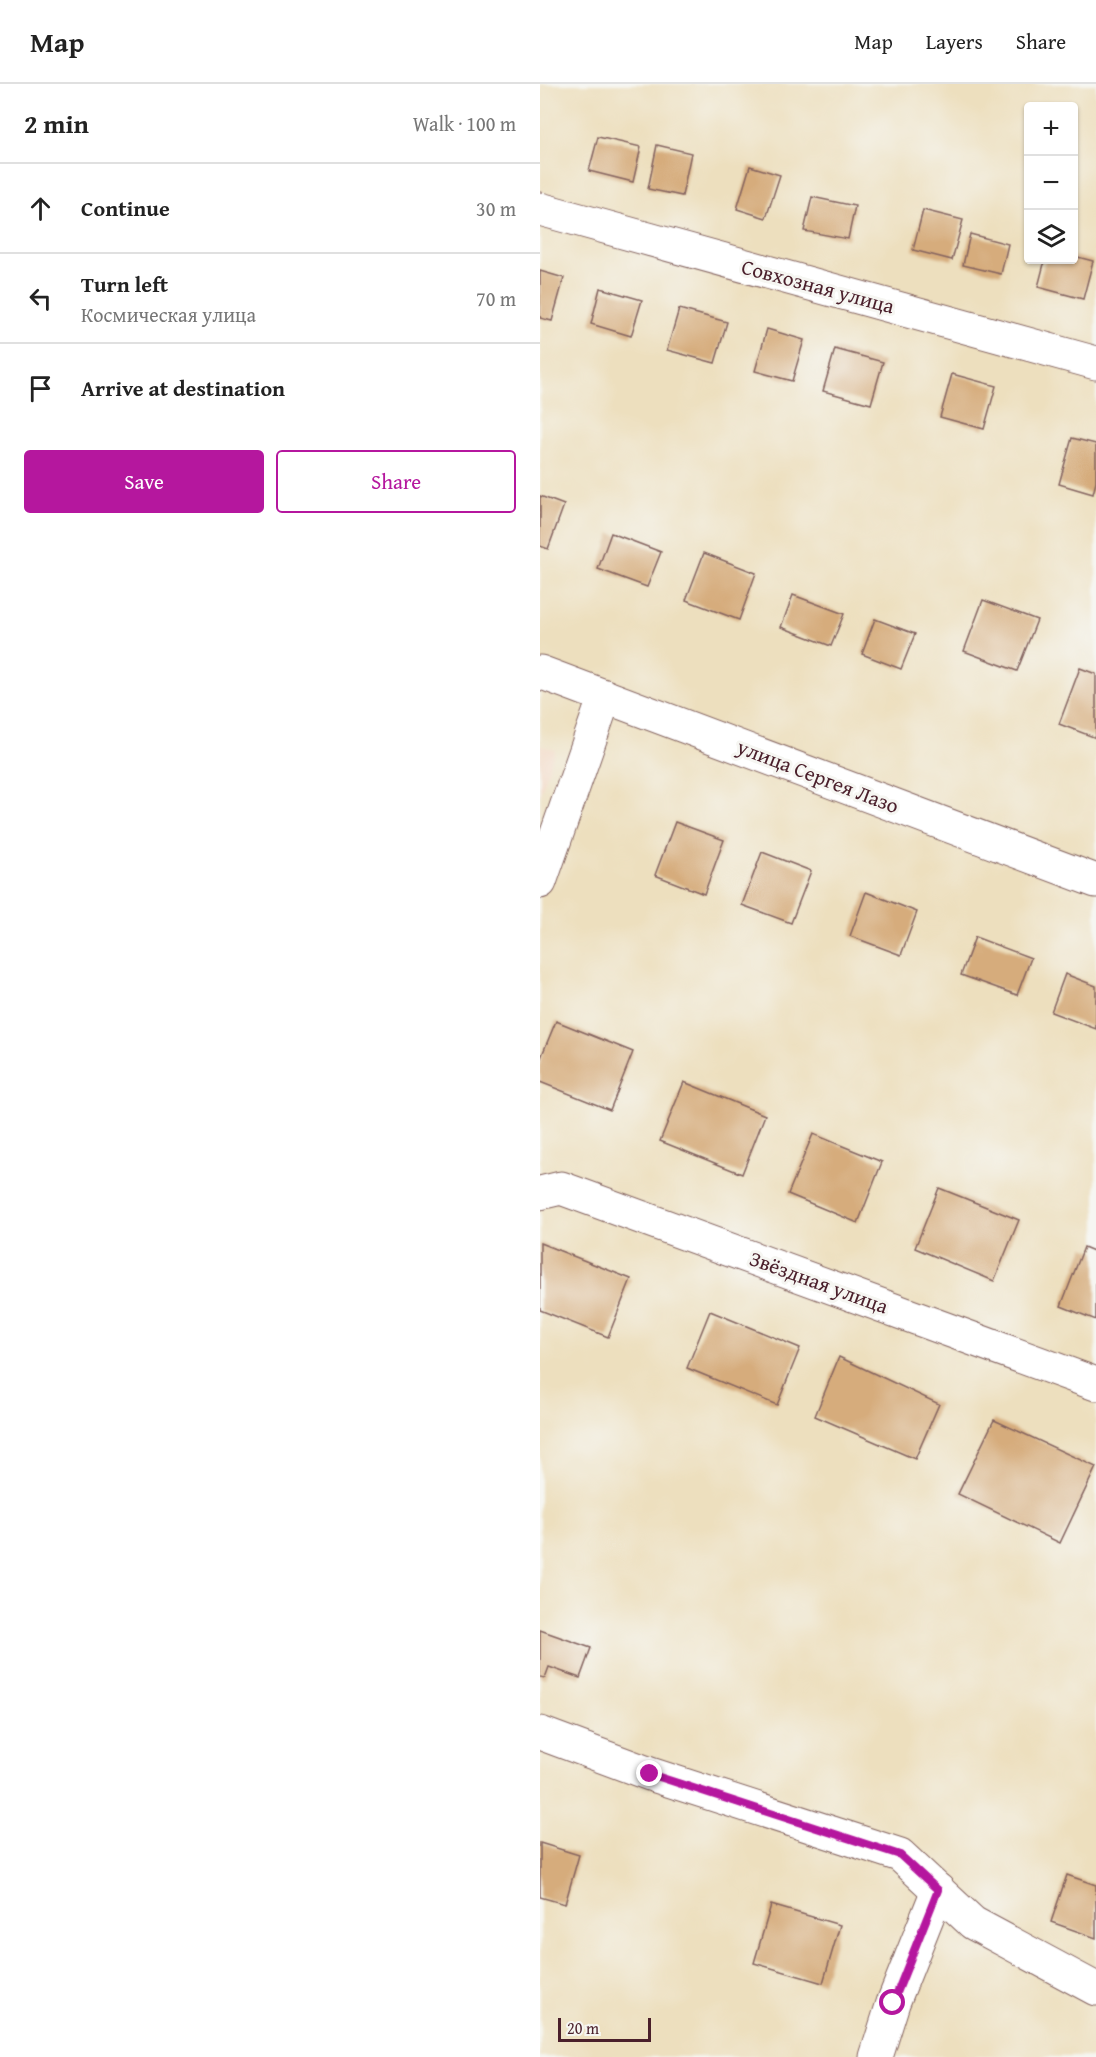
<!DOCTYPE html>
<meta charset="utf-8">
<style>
body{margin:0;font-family:"Gentium Book Plus",serif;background:#f6f6f6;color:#222}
.controls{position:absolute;right:18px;top:18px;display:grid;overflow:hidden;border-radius:6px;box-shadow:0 2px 4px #0004}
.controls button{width:54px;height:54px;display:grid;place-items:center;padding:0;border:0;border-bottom:2px solid #e0e0e0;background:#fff;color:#222;font:30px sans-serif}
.scale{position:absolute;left:18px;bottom:15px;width:93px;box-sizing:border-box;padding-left:6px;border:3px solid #4a1f2b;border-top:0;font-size:16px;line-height:21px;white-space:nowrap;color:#4a1f2b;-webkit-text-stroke:4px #f6f6f2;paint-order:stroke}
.stop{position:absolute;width:18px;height:18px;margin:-14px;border:4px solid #b5179e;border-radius:50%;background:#fff}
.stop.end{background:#b5179e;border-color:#fff;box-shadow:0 2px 6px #0008}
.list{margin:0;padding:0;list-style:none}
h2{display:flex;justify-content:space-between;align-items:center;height:78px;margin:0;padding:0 24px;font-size:26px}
h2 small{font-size:20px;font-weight:400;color:#767676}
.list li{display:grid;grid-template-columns:39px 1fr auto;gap:18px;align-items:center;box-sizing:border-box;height:90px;padding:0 24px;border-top:2px solid #e0e0e0}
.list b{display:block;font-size:22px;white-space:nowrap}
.list p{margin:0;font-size:20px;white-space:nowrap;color:#767676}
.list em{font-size:20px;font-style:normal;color:#767676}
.actions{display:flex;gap:12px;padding:18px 24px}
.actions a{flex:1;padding:14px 0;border:2px solid #b5179e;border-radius:6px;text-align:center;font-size:21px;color:#b5179e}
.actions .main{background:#b5179e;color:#fff}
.icon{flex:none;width:33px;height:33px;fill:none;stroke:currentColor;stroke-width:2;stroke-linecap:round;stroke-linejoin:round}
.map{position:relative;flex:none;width:556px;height:1973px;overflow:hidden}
header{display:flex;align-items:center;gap:36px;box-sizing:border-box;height:84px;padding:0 30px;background:#fff;border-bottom:2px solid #e0e0e0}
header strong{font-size:28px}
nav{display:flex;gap:33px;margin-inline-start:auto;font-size:21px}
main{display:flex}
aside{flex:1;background:#fff}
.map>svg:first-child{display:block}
.built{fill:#f3d4be}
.building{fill:#d6ac7b}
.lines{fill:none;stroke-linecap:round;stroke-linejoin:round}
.minor-casing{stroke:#83625e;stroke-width:35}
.minor{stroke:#fff;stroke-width:33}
.route{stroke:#b5179e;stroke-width:8}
.labels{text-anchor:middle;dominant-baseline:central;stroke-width:6;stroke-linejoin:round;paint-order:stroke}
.street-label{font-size:21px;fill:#4a1f2b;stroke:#f6f6f2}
</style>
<header>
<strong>Map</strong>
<nav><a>Map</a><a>Layers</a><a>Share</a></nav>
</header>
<main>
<aside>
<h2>2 min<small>Walk · 100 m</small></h2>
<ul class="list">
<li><svg class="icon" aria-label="ahead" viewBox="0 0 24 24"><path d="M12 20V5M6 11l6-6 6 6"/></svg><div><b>Continue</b></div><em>30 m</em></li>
<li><svg class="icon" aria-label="left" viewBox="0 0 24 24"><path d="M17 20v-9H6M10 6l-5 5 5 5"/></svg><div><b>Turn left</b><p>Космическая улица</p></div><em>70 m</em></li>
<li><svg class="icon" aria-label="arrive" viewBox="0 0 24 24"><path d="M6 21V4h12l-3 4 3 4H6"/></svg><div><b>Arrive at destination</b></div></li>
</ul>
<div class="actions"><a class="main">Save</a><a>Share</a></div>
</aside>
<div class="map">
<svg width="556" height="1973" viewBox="0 0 556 1973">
<rect width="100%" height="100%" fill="#f6f6f2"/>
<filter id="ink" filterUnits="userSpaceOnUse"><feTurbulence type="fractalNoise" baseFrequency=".0167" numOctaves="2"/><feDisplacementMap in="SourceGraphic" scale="12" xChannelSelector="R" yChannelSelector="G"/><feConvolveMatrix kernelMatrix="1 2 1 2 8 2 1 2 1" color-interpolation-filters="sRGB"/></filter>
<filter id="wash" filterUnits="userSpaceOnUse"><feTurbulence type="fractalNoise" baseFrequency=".008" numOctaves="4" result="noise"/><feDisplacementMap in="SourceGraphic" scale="24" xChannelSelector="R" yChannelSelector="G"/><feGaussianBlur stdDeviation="1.35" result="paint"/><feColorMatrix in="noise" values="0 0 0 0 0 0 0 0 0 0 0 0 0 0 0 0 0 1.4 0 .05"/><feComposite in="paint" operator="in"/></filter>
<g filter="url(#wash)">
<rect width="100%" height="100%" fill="#eddfbe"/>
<polygon class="built" points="0,661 15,666 0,711"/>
<g id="blocks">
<g class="building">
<polygon points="58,53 101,63 93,98 49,87"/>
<polygon points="117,61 151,69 142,112 108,105"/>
<polygon points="210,82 240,91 226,134 197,125"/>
<polygon points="272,113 315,122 308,155 264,147"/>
<polygon points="383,126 423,136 412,176 373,166"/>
<polygon points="430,150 468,160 461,190 423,181"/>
<polygon points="534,172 553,177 543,215 498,203 505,176 534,176"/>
<polygon points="0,187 24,194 12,237 0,234"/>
<polygon points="60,204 102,216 91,252 51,240"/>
<polygon points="139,225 187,238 175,279 127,266"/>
<polygon points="227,245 264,256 252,297 215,287"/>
<polygon points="295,265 343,278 331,320 283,307"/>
<polygon points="412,290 456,302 444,345 400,333"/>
<polygon points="532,354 556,360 556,398 553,410 519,400"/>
<polygon points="0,412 24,421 8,465 0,462"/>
<polygon points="71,449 121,468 107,503 58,485"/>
<polygon points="164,469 216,489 199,536 146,516"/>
<polygon points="253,511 304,530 291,562 241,543"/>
<polygon points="443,516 497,536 477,587 424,567"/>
<polygon points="335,535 375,550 361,585 322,570"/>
<polygon points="540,584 556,590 556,654 519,640"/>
<polygon points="135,738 184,756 164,810 115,791"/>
<polygon points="222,768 271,787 251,839 202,821"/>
<polygon points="326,808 377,828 361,871 310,852"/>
<polygon points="435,853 491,874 477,911 421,891"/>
<polygon points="525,890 556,902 556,945 511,928"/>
<polygon points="16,937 93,968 70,1026 0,998 0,976"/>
<polygon points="144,998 225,1031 202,1090 120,1057"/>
<polygon points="273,1050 342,1078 318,1139 248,1110"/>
<polygon points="399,1104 479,1136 454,1197 375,1164"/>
<polygon points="0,1159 91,1195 68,1253 0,1226"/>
<polygon points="544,1163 556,1168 556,1236 521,1222"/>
<polygon points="170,1227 260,1264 237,1321 147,1284"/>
<polygon points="299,1273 399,1320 375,1375 275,1332"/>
<polygon points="454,1336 556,1383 520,1459 418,1410"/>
<polygon points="0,1546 51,1564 40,1594 9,1583 5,1594 0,1593"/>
<polygon points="0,1759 39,1771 25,1820 0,1813"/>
<polygon points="527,1791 556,1801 556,1854 511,1838"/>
<polygon points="231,1821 300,1841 283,1899 214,1879"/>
</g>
</g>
</g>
<g filter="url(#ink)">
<use href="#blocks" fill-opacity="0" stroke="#83625e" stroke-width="1.5"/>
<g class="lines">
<g class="minor-casing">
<g id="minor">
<polyline points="0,125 556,279"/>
<polyline points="0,588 556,797"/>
<polyline points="0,798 65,612"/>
<polyline points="0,1109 21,1104 556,1300"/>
<polyline points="0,1649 110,1690 360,1771 433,1839 556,1905"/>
<polyline points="336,1973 353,1919 398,1806"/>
</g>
</g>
<use href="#minor" class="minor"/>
</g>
</g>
<g class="lines" filter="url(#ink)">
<polyline class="route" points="110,1690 360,1771 398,1806 353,1919"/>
</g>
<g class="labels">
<g class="street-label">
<text transform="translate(278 202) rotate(15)">Совхозная улица</text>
<text transform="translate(278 692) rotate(21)">улица Сергея Лазо</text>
<text transform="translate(279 1198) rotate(20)">Звёздная улица</text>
</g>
</g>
</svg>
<div class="controls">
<button>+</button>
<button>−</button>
<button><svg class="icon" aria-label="layers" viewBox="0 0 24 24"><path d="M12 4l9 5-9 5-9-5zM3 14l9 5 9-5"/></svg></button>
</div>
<div class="scale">20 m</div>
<div class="stop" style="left:353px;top:1919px"></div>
<div class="stop end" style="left:110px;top:1690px"></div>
</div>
</main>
